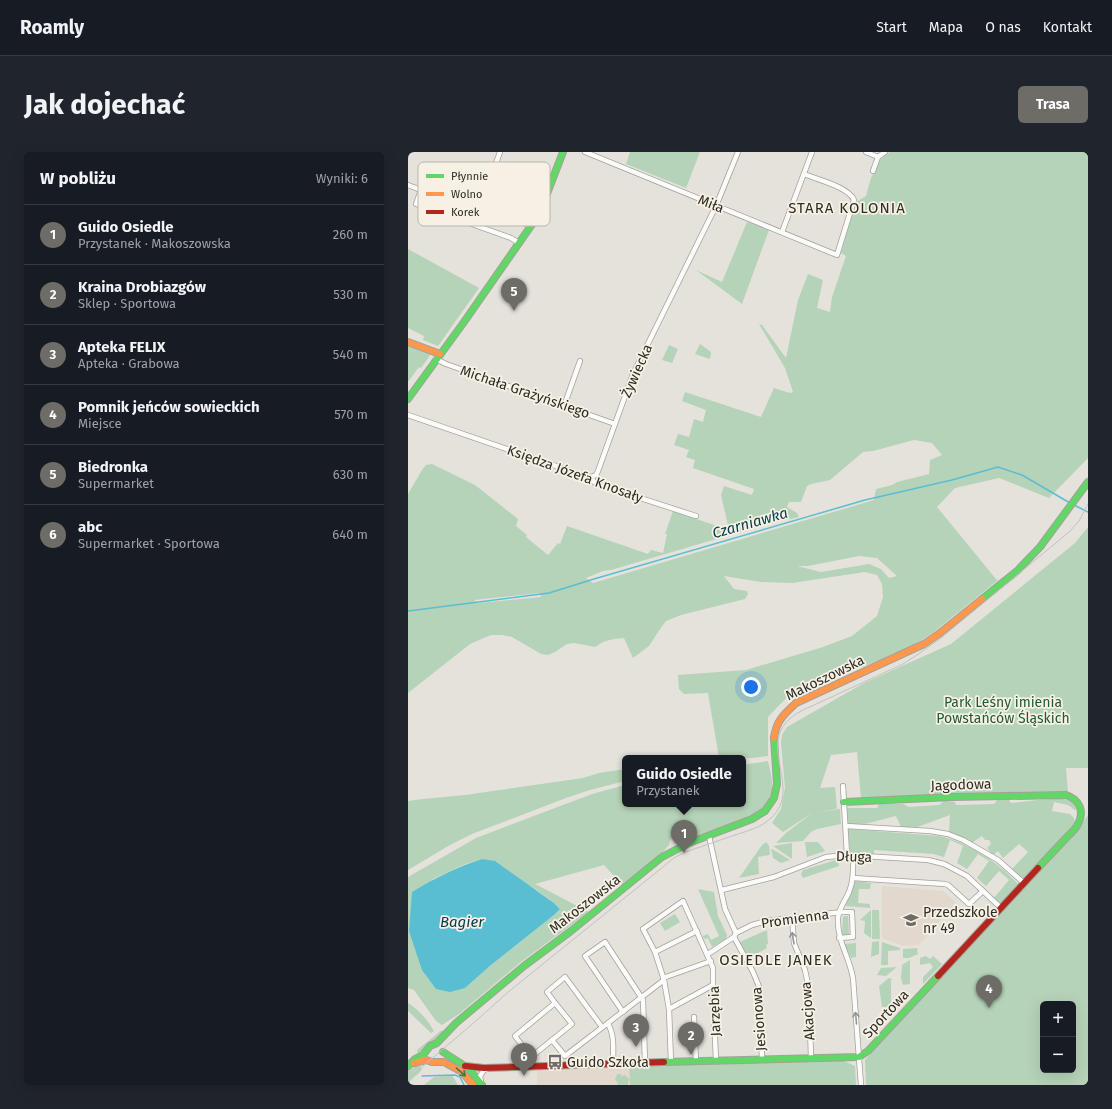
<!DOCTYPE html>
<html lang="pl">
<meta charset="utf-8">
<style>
body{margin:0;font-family:"Fira Sans",sans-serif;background:#20242c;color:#f1f3f6}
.controls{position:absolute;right:12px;bottom:12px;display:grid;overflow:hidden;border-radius:6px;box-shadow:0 4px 16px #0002}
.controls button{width:36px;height:36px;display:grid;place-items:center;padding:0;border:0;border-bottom:1px solid #363941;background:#171b24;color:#f1f3f6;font:20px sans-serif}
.you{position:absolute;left:343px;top:535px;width:14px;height:14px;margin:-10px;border:3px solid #fff;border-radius:50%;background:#1a73e8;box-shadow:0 0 0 6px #1a73e833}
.badge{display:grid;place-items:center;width:26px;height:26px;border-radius:50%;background:#6e6c66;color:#fff;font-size:13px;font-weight:700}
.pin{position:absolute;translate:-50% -33px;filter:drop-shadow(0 1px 2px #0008)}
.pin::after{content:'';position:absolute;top:21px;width:14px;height:12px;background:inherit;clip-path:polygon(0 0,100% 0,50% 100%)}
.popup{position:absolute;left:214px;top:603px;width:124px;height:52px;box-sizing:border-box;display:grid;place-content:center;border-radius:6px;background:#171b24;filter:drop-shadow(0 1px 3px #0005);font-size:13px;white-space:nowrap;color:#9ea1a6}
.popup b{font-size:15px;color:#f1f3f6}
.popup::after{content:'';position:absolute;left:50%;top:100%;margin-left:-8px;border:8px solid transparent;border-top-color:#171b24}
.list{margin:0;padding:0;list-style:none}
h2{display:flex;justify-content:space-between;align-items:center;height:52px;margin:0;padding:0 16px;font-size:17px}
h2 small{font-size:13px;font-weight:400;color:#9ea1a6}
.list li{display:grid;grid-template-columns:26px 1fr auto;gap:12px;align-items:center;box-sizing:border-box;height:60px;padding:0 16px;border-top:1px solid #363941}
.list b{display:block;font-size:15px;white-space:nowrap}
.list p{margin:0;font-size:13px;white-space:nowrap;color:#9ea1a6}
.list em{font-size:13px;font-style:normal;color:#9ea1a6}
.map{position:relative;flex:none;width:680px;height:933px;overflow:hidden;border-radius:6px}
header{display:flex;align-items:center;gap:24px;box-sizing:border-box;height:56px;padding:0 20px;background:#171b24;border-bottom:1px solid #363941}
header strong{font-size:19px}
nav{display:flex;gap:22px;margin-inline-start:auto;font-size:14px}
.intro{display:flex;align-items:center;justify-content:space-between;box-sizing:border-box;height:96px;padding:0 24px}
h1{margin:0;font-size:28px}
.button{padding:10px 18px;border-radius:6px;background:#6e6c66;color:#fff;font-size:14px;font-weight:700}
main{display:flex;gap:24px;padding:0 24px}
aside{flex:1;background:#171b24;border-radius:6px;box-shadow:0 4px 16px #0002}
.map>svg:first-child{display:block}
.education{fill:#e3d8cd}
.green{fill:#b5d3b8;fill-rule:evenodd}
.water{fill:#5abed3}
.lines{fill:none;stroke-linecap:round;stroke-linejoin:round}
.stream{stroke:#5abed3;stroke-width:1.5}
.street-casing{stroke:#a3a19c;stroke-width:6}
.fast-casing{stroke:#a3a19c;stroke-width:8}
.slow-casing{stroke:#a3a19c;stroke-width:8}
.jam-casing{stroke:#a3a19c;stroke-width:8}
.street{stroke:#fbfbfa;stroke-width:4.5}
.fast{stroke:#63d668;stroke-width:6}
.slow{stroke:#ff974d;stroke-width:6}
.jam{stroke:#b3261e;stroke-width:6}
.tram{stroke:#c2c1bf;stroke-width:1}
.oneway{stroke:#949490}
.oneway2{stroke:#467844}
.labels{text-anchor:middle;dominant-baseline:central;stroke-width:3.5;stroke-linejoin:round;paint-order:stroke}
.street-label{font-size:14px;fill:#2e2c27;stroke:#f7f1e5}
.park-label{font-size:14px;fill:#1f5a32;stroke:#f7f1e5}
.poi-label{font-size:14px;fill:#2e2c27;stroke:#f7f1e5;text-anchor:start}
.neighbourhood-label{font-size:15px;letter-spacing:1px;fill:#2e2c27;stroke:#f7f1e5}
.water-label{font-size:15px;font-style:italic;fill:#003c4a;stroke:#f7f1e5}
.key{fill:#f7f1e5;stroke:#bbb6ac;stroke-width:1}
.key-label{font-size:11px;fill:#2e2c27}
</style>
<header>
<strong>Roamly</strong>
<nav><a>Start</a><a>Mapa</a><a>O nas</a><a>Kontakt</a></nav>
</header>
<div class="intro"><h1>Jak dojechać</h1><a class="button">Trasa</a></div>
<main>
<aside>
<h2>W pobliżu<small>Wyniki: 6</small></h2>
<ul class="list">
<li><span class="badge">1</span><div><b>Guido Osiedle</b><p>Przystanek · Makoszowska</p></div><em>260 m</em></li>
<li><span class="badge">2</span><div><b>Kraina Drobiazgów</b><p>Sklep · Sportowa</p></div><em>530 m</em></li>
<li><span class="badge">3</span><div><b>Apteka FELIX</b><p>Apteka · Grabowa</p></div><em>540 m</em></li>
<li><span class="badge">4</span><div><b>Pomnik jeńców sowieckich</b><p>Miejsce</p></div><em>570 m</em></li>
<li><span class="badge">5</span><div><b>Biedronka</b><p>Supermarket</p></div><em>630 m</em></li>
<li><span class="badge">6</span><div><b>abc</b><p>Supermarket · Sportowa</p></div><em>640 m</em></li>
</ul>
</aside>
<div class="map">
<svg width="680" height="933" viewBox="0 0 680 933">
<rect width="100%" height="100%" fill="#e5e2dc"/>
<g class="education">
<polygon points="474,734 535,739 548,750 511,793 495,794 474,786"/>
<polygon points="221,914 222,933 129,933 129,917"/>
</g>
<g class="green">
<polygon points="222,0 292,0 278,36 218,12"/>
<path d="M482 0H680V306L641 346 591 326 547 336 529 355 588 427 590 428 526 480 506 493 470 509 381 543 360 565V604L344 606H311L300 541 276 542 271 537 270 523 338 518 415 495 444 484 469 464 475 445 474 432 469 423 457 420 384 431 353 430 316 424 326 437 339 439 340 442 337 447 273 463 258 469 252 477 241 494 225 506 216 486C205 487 196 488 187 495L166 491 159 492 147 500 140 503 133 502 104 485 94 483H83L62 492 0 541V342L14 318 18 313 24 312 67 333 110 367 108 374 119 383 118 385 140 403 150 391 152 392 159 374 240 402 243 398 255 401 259 382H257L265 359 321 378 313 343 316 334 344 343 346 337 285 316 287 308 278 305 281 298 266 293 270 282 281 285 286 267 295 270 298 258 274 249 277 240 353 265 366 236 382 241 385 240 377 216 351 172 354 173 378 206 390 148 400 122 415 128 409 156 422 160 424 145 438 104 433 101 448 50 458 44 463 26 472 8ZM506 288 524 291 534 303 522 308 521 322 489 330 484 333 468 337 466 348 185 431 178 426 195 419 203 418 359 372 391 365 389 361 379 355 381 350H393L399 334 403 332 422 328 455 300 465 299ZM451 404 469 406 489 424 481 426 473 417 461 412 413 420 389 414H400ZM132 441 133 445 70 451 66 448Z"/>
<polygon points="339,70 361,78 334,152 288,118 314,130"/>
<polygon points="0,97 71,136 30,194 15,188 16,184 0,176"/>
<polygon points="292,192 303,200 302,207 287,202"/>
<polygon points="261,193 270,197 264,211 254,208"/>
<polygon points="0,194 23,202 13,216 11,215 0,230"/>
<polygon points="680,375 680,616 658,616 660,641 453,646 449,600 423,603 412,636 427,635 429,657 406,661 432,657 433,672 409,677 403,680 395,689 368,691 378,681 404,661 375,680 364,671 373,657 377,636 373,591 374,583 379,575 456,531 543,492 667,391"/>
<path d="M360 609C362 618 365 628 364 637 364 642 360 650 357 654 344 666 300 680 282 685 275 679 270 684 262 688L261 693 254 701 214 733 196 713 127 732 181 760 114 809 51 862 34 873 28 869 6 838 0 836V725L68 686 184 642 217 633V652H335V613ZM74 707C97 720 135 738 152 757L146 763 83 813 57 836 1 779 4 750 25 727 55 713Z"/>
<polygon points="217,617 217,629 182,638 158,646 64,682 42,693 0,718 0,649 15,647 57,643 175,626 191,621"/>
<path d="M590 647 601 648 603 651C617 650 651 644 663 649 666 651 667 653 668 657L666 658C662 652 654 652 646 650L644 659 662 662 666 666 667 672 615 726 604 717 620 700 611 692 595 706 590 699 585 703 579 696 583 692 581 688H577L574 684 562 692 541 681 542 663 501 678 494 677 488 664 449 674 440 673 439 656H469L471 652H495L501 655 531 653 536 649 547 650 548 653 586 652Z"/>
<path d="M680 663V933H458L457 908 672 674ZM635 852H665V918H635Z"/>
<path d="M440 677 532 684C561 691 590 710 610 732L594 751 590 750 586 746 601 728 591 719 578 734 569 726 581 709 570 702 559 717 549 711 555 694 542 688 536 705 525 702 466 698V703L442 701Z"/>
<polygon points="358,690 361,694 362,703 350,705 351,722 331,726 354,693"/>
<polygon points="397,690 410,690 417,699 399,705"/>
<polygon points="384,691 384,707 365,694"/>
<polygon points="363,697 364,697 382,708 373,711 365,706"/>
<polygon points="428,708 430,708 431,714 395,726 393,722 395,718"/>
<polygon points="447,729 463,731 462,737 451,737 450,751 462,752 462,756 438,754 437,753 443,743"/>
<polygon points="290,737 306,740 310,764 319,783 318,787 304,795 300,786 296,787 295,784 300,782 303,788 311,784"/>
<polygon points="463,758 463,786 456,781 457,769 452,768"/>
<polygon points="464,758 471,758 472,787 464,787"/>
<polygon points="267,762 272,770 257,779 252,771"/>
<polygon points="437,764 440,764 441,782 438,784 434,783 435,765"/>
<polygon points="359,778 360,792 358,793 359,796 341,806 332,790"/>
<polygon points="471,789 471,802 463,805 464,790"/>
<polygon points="474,790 492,796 492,798 480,799 480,813 473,813"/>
<polygon points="448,791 448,805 443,806 436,792"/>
<polygon points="509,796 510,802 501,806 495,806 495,797"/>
<polygon points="518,804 522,807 525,804 534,812 515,832 515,825 525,815 522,811 512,813 512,806"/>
<polygon points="502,808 502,832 495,833 493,826 494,813"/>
<polygon points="489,815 478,824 469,823 473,816"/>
<polygon points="481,826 484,827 483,828 483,855 474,855 471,834"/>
<path d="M0 851C11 858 19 867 26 879L23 881 0 859Z"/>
<polygon points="34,878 35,882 10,903 9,898"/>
<polygon points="434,908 447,914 448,933 222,933 221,914"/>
<polygon points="11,912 14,918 0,931 0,918"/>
<polygon points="209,922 213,922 213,924 217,923 221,927 220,933 210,933 209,930 207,928"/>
<polygon points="44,923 50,933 16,933 26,925"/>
</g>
<path class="water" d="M74 707 87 709 146 751 152 757 146 763 83 813 57 836 42 840 28 837 14 818 1 779 4 740C27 726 49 715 74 707Z"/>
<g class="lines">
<g class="stream">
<polyline points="666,353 680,360"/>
<polyline points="0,459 141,441 186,427 457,348 544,328 590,315 614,323 662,351"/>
<polyline points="14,924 47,923 52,925 56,933"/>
</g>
<g class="street-casing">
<g id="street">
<polyline points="92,0 73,53 75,55 123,74"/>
<path d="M177 0 429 103 446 48C441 35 408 27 396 22"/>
<polyline points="458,0 470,5"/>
<polyline points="465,19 470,5 477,0"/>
<polyline points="0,33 13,38 8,52 103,86 111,91"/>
<polyline points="374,80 404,0"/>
<polyline points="28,207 38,212 207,272"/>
<polyline points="156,254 172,209"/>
<polyline points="0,263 177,324 183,325 186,330 192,333 288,364"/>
<polyline points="183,325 188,323 190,319 225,222 308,54 330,0"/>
<polyline points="435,634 439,703"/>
<polyline points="438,674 522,679 540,682 555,688 590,708 616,731"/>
<polyline points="301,684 317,757 328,781"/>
<path d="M445 704C445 716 446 728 441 740 437 749 431 756 430 766 429 789 441 804 445 826L453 933"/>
<polyline points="445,726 537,732 540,733 561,752 575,739"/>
<polyline points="314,738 366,725 418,705 439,703 520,708 536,712 559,724 593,756"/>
<polyline points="384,766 386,791 397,818 401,837 403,907"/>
<polyline points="326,785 345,820 352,837 354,908"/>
<polyline points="247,800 289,779"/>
<polyline points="300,802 326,785 328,781 344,773 358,769 434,760 444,760 445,785 431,786"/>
<polyline points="255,826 303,809"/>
<polyline points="256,828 247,800 235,777 275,749 305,816 305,840 308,909"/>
<polyline points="147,851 164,872 123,905 107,884 147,851 139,840 157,825 194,875"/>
<polyline points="261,857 305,833"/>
<polyline points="215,860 177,804 197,790 235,848 237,911"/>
<polyline points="286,865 288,910"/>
<path d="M200 872C207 883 205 899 205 912"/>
<polyline points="144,888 157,904 256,828 261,857 263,910"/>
<polyline points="117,914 118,909 123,905"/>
<polyline points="73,930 72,924 76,918 79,917"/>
</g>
</g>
<g class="fast-casing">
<g id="fast">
<polyline points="0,247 56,170 125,71 135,52 155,0"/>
<polyline points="574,447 610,418 632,395 680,330"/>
<path d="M436 650 545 645 658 643C671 647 677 659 670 672 668 677 662 682 658 686 649 696 639 706 630 716"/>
<polyline points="35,900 60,916 74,933"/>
<polyline points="256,910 451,905 460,899 530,824"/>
<polyline points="0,914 7,907 15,903 22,894 29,891 48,871 116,814 163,779 254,705 281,691 344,667 357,659 366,646 369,632 366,586"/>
</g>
</g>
<g class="slow-casing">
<g id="slow">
<polyline points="0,190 32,202"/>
<path d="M366 586C368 569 376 562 388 551L516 492 532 481 574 447"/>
<polyline points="6,911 18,908 24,910 36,910 54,920 65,933"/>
</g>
</g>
<g class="jam-casing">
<g id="jam">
<polyline points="530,824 630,716"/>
<polyline points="57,914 76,916 256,910"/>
</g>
</g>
<use href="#street" class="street"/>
<use href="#fast" class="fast"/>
<use href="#slow" class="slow"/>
<use href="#jam" class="jam"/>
<path class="tram" d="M0 927 69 868 99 841 266 706 275 701C292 695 309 689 327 683 339 679 352 676 362 667 399 634 340 588 393 559L495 512 509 503 533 486 661 380 671 369 680 352"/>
</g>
<defs><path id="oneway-shaft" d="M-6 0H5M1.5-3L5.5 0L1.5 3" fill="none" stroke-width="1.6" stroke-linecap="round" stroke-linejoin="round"/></defs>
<g class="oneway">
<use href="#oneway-shaft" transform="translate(385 786) rotate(-99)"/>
<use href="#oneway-shaft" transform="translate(448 866) rotate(-95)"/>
</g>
<use class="oneway2" href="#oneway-shaft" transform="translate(53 920) rotate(41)"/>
<defs>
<g id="school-bare" transform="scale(1.2)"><path d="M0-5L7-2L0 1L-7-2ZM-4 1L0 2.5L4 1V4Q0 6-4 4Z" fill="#6e6c66" stroke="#f7f1e5" stroke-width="2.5" paint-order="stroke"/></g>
<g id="bus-bare" transform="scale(1.2)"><path d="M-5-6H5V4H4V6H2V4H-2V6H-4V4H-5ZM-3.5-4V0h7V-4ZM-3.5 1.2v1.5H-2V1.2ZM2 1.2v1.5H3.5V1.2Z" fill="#6e6c66" stroke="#f7f1e5" stroke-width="2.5" paint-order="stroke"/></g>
</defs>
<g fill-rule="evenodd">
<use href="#school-bare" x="503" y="768"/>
<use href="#bus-bare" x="147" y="910"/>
</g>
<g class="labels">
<g class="street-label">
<text transform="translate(303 52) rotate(22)">Miła</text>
<text transform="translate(229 219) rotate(-66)">Żywiecka</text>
<text transform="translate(117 240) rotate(19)">Michała Grażyńskiego</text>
<text transform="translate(167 322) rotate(20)">Księdza Józefa Knosały</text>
<text transform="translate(417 526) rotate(-26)">Makoszowska</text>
<text transform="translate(553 633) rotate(-2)">Jagodowa</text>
<text transform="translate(446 705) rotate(2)">Długa</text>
<text transform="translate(177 752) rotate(-38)">Makoszowska</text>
<text transform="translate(387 767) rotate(-8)">Promienna</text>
<text transform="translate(307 859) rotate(-92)">Jarzębia</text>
<text transform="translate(400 859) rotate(-94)">Akacjowa</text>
<text transform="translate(478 862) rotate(-47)">Sportowa</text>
<text transform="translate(351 867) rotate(-94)">Jesionowa</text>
</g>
<g class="park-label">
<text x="595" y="550">Park Leśny imienia<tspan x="595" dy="16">Powstańców Śląskich</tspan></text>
</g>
<g class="poi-label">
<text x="515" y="760">Przedszkole<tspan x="515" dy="16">nr 49</tspan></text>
<text x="159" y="910">Guido Szkoła</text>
</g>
<g class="neighbourhood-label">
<text x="439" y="56">STARA KOLONIA</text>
<text x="368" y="808">OSIEDLE JANEK</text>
</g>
<g class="water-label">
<text transform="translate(342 371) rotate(-16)">Czarniawka</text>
<text x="54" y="770">Bagier</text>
</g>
</g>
<rect x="10" y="10" width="132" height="64" rx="6" class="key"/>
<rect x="18" y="22" width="18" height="4" fill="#63d668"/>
<rect x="18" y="40" width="18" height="4" fill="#ff974d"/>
<rect x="18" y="58" width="18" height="4" fill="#b3261e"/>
<g class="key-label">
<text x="43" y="28">Płynnie</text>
<text x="43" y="46">Wolno</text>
<text x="43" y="64">Korek</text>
</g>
</svg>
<div class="controls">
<button>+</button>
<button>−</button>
</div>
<div class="you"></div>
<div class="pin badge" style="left:276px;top:701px">1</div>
<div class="popup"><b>Guido Osiedle</b>Przystanek</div>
<div class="pin badge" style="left:283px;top:903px">2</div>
<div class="pin badge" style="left:228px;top:895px">3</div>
<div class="pin badge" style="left:581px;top:856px">4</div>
<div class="pin badge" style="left:106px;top:159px">5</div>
<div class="pin badge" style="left:116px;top:924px">6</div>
</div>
</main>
